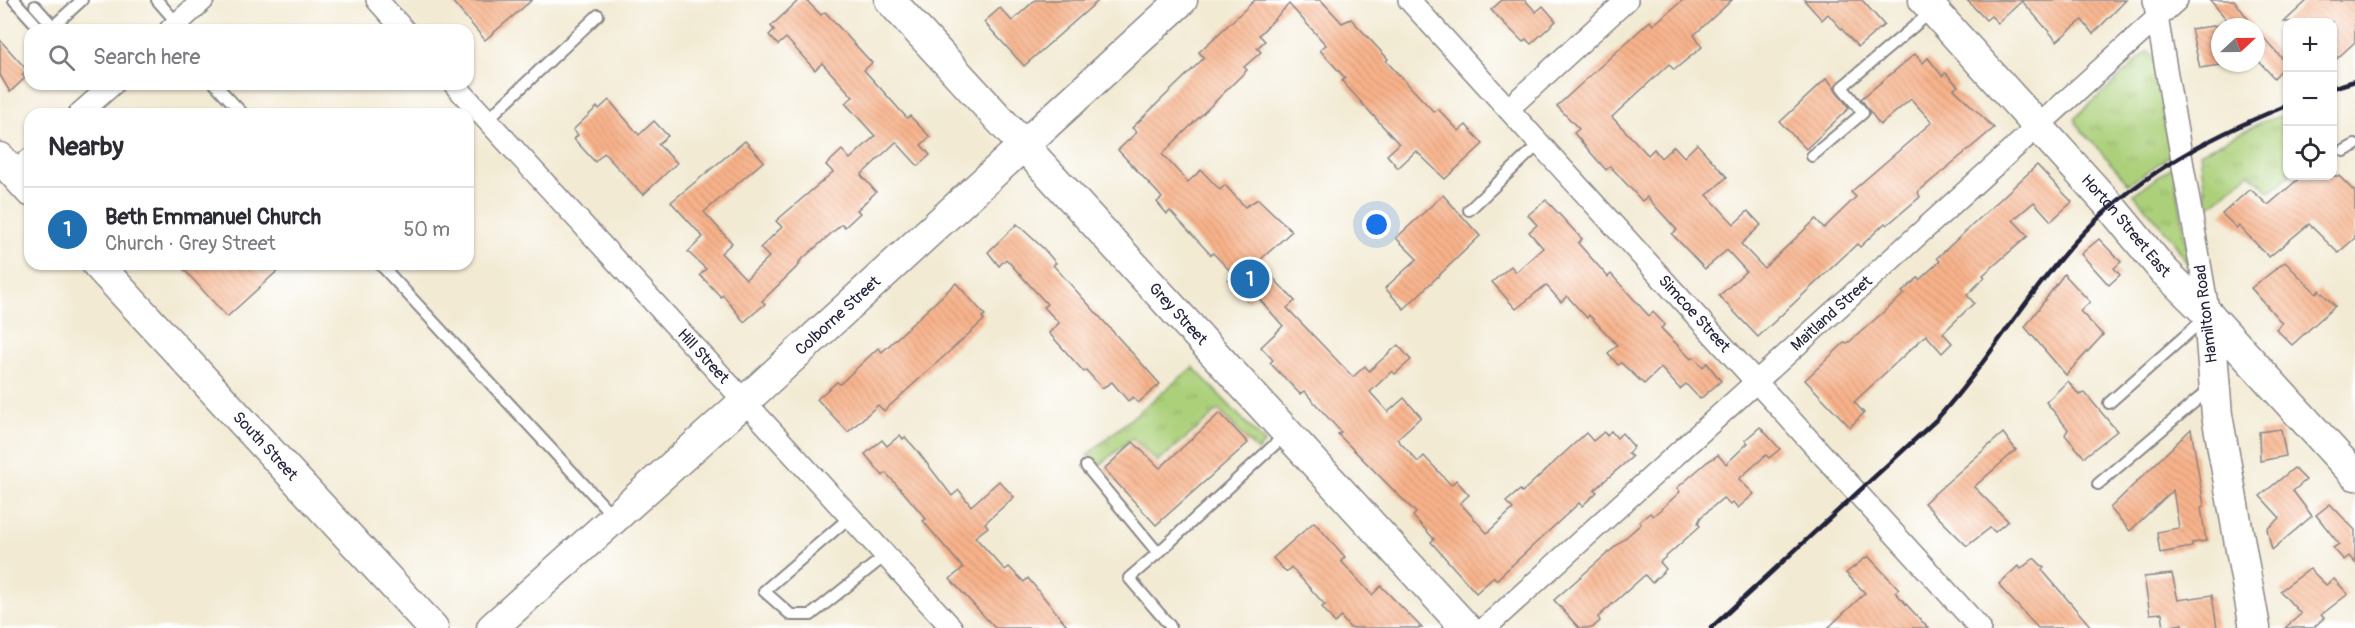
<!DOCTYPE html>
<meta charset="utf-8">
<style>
body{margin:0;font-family:Pangolin,sans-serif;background:#f7f7f7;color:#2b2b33}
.controls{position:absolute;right:18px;top:18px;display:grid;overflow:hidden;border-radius:12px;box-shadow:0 2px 4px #0004}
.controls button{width:54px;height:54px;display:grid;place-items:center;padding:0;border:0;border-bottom:2px solid #e1e1e2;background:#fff;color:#2b2b33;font:30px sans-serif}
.compass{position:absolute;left:2211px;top:18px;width:54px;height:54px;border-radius:50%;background:#fff;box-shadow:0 2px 4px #0004;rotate:68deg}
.you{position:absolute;left:1377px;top:225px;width:21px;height:21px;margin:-15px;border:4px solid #fff;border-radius:50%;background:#1a73e8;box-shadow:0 0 0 9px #1a73e833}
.badge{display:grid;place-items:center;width:39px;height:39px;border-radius:50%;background:#1f6fb2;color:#fff;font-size:20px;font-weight:700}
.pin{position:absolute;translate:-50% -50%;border:3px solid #fff;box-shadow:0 2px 6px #0006}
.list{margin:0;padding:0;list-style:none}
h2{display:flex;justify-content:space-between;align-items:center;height:78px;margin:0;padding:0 24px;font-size:26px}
h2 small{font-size:20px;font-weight:400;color:#7c7c81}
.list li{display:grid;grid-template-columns:39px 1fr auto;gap:18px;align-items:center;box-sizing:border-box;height:84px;padding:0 24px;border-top:2px solid #e1e1e2}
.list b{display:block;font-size:22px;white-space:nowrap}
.list p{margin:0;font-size:20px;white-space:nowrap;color:#7c7c81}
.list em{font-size:20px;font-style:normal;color:#7c7c81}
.icon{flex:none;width:33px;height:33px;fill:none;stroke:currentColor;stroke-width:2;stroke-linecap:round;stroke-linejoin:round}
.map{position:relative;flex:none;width:2355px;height:628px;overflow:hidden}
.search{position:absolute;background:#fff;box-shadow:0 2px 4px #0004;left:24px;top:24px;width:450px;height:66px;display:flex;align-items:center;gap:15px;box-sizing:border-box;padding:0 21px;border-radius:18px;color:#7c7c81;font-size:22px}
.panel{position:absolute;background:#fff;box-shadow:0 2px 4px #0004;left:24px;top:108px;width:450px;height:162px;border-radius:18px}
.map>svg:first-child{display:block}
.grass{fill:url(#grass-tufts);stroke:#67795a;stroke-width:1.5}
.building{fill:url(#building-back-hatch)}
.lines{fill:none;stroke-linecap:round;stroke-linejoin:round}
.lane-casing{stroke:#8a8687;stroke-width:14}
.street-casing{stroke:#8a8687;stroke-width:24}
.secondary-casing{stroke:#8a8687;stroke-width:33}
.lane{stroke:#fff;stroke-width:10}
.street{stroke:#fff;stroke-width:21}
.secondary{stroke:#fff;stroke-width:30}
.rail{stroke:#22223b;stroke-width:4.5}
.labels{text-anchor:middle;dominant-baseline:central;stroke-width:5;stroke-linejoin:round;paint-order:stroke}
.street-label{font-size:16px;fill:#22223b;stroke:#fff}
</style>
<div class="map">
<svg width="2355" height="628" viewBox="0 0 2355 628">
<defs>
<pattern id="grass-tufts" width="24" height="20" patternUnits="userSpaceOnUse" patternTransform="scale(1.5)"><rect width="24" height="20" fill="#acd07a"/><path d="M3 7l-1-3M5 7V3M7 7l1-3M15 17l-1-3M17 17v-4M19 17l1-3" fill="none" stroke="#94b26a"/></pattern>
<pattern id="building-back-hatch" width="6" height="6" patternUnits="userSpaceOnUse" patternTransform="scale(1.5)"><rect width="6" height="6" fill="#f8b28a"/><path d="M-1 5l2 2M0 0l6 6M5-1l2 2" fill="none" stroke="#d49978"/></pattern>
</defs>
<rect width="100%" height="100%" fill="#fff"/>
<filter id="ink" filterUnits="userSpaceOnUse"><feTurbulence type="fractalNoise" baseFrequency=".0167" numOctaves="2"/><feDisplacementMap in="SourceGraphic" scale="12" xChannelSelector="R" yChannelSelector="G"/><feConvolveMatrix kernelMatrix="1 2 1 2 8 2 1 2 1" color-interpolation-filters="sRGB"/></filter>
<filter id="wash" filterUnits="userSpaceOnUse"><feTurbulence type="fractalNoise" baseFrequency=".008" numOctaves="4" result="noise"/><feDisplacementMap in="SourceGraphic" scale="24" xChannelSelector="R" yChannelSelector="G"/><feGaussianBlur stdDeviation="1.35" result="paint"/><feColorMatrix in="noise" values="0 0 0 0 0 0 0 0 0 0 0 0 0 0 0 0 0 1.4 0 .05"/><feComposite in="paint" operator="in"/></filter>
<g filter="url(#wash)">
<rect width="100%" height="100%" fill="#f2ead3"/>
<g class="grass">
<polygon points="2148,51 2154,57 2171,155 2129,184 2076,124 2075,118"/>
<polygon points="2287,114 2289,176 2270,192 2249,173 2207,209 2200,153 2262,122"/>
<polygon points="2173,166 2191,269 2172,239 2134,194"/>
<polygon points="1193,367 1265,443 1257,451 1219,410 1158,462 1132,438 1099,466 1087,455"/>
</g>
<g id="blocks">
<g class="building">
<polygon points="451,0 532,0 485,40"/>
<polygon points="799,0 806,0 821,15 825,12 872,63 864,70 907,118 910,116 930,137 921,145 930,155 918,166 896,142 861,175 876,192 857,210 860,213 845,227 842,224 799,262 800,264 762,301 765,304 744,322 723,295 721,297 700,275 706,269 688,252 703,237 671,202 745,141 764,161 704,212 732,243 721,253 746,279 769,257 760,248 782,227 776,221 833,172 826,165 842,150 850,159 875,136 845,103 853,97 822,63 815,70 786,38 778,45 769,35 774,30 771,26"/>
<polygon points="1035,0 1099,0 1024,66 984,22 1000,8 1012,21"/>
<polygon points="1255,0 1321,0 1342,23 1351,19 1388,59 1386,61 1434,112 1438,109 1459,131 1466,125 1483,144 1445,179 1416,151 1398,168 1387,155 1399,144 1342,81 1345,78 1320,50 1326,45 1289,4 1259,35 1265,41 1257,48 1261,52 1244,67 1247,70 1162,154 1188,182 1201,170 1220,190 1225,185 1245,207 1258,199 1292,231 1258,262 1295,301 1287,308 1353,377 1365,366 1369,371 1398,345 1411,360 1395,374 1392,371 1370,392 1388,412 1404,398 1421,417 1397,439 1418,462 1424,456 1451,485 1456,480 1469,495 1460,503 1487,533 1513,509 1506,502 1520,490 1522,492 1586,433 1593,441 1604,432 1607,436 1611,431 1617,438 1622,433 1634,447 1628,453 1632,457 1594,490 1597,492 1582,506 1579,503 1496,580 1494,577 1476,593 1431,542 1434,539 1413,516 1416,513 1338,434 1341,432 1304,391 1300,394 1270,363 1273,360 1261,347 1283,326 1255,294 1247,301 1228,280 1234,275 1213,253 1211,255 1170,211 1167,214 1157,202 1162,198 1157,192 1118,150 1137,132 1132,128 1204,58 1199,52"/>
<polygon points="1502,0 1525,0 1536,12 1543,6 1556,21 1531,44 1526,39 1523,42 1491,10"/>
<polygon points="1683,0 1732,0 1694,35 1702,47 1674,70 1669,64 1612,117 1648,155 1654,149 1661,158 1674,146 1684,157 1697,144 1727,177 1707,195 1734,224 1748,211 1761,225 1741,244 1764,268 1816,219 1824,228 1856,197 1851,192 1932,122 1911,99 1880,125 1861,99 1915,54 1923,63 1928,58 1942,76 1946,73 1958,86 1954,89 1994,128 1918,192 1920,197 1887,225 1885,223 1860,247 1857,244 1758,337 1719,296 1746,271 1727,250 1705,269 1672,234 1677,230 1647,197 1642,201 1610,166 1606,170 1591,153 1574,133 1579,129 1557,106 1650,21 1653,25"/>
<polygon points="1804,0 1862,0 1884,25 1858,47 1828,14 1822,20"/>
<polygon points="1967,0 2126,0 2093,34 2082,20 2057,41 2022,1 1998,23 1991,16 1986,20"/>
<polygon points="2210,0 2234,0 2254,27 2233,27"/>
<polygon points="2308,0 2355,0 2355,42 2332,63 2332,22 2284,22"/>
<polygon points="2220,25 2220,65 2200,68 2191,29"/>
<polygon points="2256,29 2287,64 2274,78 2256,58"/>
<polygon points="0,40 27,70 22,75 25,78 10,92 0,75"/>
<polygon points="1827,78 1849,108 1806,149 1780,122"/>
<polygon points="609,100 639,135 654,121 668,136 658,144 677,163 643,195 604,153 595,162 574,139 578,135 573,130 597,107 599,109"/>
<polygon points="2037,165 2072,202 2051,221 2034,202 2013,220 2028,236 1983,275 1985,277 1967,295 1974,303 1943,333 1952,343 1942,353 1926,335 1854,402 1864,413 1850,427 1805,380 1844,343 1847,344 1904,294 1902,292 1918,278 1919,280 1940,261 1937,258"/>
<polygon points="2302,176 2339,176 2355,192 2355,238 2338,253 2309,224 2269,257 2239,226 2237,228 2222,214 2250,189 2268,205"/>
<polygon points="1443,195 1480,236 1404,309 1385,288 1417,259 1396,238"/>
<polygon points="1546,200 1582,239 1578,243 1608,277 1611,274 1649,316 1653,312 1665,325 1661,328 1691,359 1694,357 1703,367 1707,363 1721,381 1700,399 1686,384 1680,389 1661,368 1644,384 1621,363 1618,365 1608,353 1617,345 1589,315 1587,318 1567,296 1561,302 1546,285 1516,309 1492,282 1511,266 1516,272 1543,248 1529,232 1537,225 1528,215"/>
<polygon points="1017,224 1043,248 1056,263 1053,265 1160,384 1138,403 1133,397 1128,401 1112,382 1102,388 1086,370 1084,372 1049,333 1059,323 1044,307 1047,304 1006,259 999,266 988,252"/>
<polygon points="2099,239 2121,262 2114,268 2120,275 2109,285 2081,254"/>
<polygon points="2285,262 2316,293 2319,290 2335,306 2292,345 2276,329 2282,323 2251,288"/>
<polygon points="179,264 285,264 227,317"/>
<polygon points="2064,274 2090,302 2080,311 2103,335 2066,375 2025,327"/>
<polygon points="956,283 985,315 982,317 984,320 884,411 878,405 848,432 817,399 837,382 840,384 878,348 882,352"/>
<polygon points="2068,381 2079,395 2085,393 2117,431 2084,457 2065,435 2068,429 2046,402"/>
<polygon points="1220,413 1248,443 1156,525 1104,469 1133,442 1160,468"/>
<polygon points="1760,427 1780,449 1769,458 1766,455 1739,479 1754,494 1738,508 1733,502 1730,505 1723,498 1701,517 1698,523 1700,526 1660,562 1666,569 1652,583 1645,575 1598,617 1600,621 1592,628 1579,628 1554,600 1641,524 1639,522 1650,513 1653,516 1660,510 1680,492 1677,488 1707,462 1718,455 1726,464 1748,443 1745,440"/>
<polygon points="2191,429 2204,506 2201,507 2206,541 2192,543 2192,547 2160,553 2157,532 2179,528 2173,490 2130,531 2110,508"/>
<polygon points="2281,429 2286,456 2260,461 2259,432"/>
<polygon points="2003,433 2016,450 1974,487 2008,521 1995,532 1990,528 1967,546 1924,503"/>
<polygon points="900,435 903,439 905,437 915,448 952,496 959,490 971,506 999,481 1014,497 985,523 988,527 975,537 1005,570 1009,567 1024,582 1028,578 1069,628 995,628 950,579 963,568 923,521 926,519 905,494 886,473 883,476 865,454 882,440 887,446"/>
<polygon points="2294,468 2306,480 2293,491 2312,516 2272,550 2267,529 2280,518 2260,496"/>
<polygon points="2330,504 2355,530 2355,563 2349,556 2344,560 2333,548 2339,544 2316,515"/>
<polygon points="1314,522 1345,557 1341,561 1372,595 1381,586 1422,628 1350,628 1341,617 1335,623 1322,607 1325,605 1291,567 1286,572 1273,558"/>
<polygon points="1868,556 1899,589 1895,592 1928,628 1828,628 1865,593 1846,573"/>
<polygon points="2034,558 2044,568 2042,570 2092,628 2038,628 2002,589 1999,584 2018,566 2021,569"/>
<polygon points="2310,569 2326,585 2334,579 2348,594 2321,615 2324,618 2313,628 2285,628 2301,614 2280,591"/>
<polygon points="2172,574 2178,600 2212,595 2217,628 2182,628 2182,624 2164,628 2162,613 2150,614 2144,577"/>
</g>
</g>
</g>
<g filter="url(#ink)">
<use href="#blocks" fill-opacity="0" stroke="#8a8687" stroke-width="1.5"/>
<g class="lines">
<g class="lane-casing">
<g id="lane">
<polyline points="14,0 41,30"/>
<polyline points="157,0 177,23"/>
<polyline points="35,6 53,26"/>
<polyline points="49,30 82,0"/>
<polyline points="215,84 243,114"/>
<polyline points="487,120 598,15"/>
<polyline points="2344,151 2355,145"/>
<polyline points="1812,156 1863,113 1842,87 1931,12"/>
<polyline points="1469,210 1540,143"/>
<polyline points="380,264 614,517"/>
<polyline points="2109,403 2204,319"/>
<polyline points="1086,466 1158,553 1285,435"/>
<polyline points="2098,484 2211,388"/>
<polyline points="850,517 764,591 791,615 811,615 886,555"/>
<polyline points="1158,553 1129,578 1170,626"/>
</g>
</g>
<g class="street-casing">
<g id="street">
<polyline points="377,0 404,30"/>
<path id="s1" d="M1409 0 1980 628"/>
<polyline points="2154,0 2209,315"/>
<polyline points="170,30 203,0"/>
<path id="s2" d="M454 84 952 628"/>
<polyline points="1508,109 1627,0"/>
<polyline points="79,114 113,84"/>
<polyline points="14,174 30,159"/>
<path id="s3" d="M1485 628 2177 0"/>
</g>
</g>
<g class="secondary-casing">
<g id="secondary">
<path id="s4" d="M890 0 1466 628"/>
<path id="s5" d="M1924 0 2111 207 2163 270 2209 315 2355 475"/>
<polyline points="0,158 30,191"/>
<path id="s6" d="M97 264 433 628"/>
<polyline points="2209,315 2217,415 2255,628"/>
<path id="s7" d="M492 628 745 401 1182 0"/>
</g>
</g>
<use href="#lane" class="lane"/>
<use href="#street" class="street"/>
<use href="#secondary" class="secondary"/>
<g class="rail">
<polyline points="2332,88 2355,81"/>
<path d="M1711 628 1936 420C1986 365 2023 300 2073 244 2132 178 2206 138 2288 105"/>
</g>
</g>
</g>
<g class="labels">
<g class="street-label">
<text stroke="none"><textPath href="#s5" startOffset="303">Horton Street East</textPath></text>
<text stroke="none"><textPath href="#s1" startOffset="424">Simcoe Street</textPath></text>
<text stroke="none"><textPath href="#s4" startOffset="426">Grey Street</textPath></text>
<text stroke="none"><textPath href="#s3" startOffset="468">Maitland Street</textPath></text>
<text transform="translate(2206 314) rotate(-97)">Hamilton Road</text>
<text stroke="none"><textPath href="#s7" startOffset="466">Colborne Street</textPath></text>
<text stroke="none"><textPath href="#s2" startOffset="369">Hill Street</textPath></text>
<text stroke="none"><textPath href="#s6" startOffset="248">South Street</textPath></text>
</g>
</g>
</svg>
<div class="controls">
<button>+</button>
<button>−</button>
<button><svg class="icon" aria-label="locate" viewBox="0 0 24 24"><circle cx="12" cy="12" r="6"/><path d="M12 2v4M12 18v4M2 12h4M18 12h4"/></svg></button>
</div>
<svg class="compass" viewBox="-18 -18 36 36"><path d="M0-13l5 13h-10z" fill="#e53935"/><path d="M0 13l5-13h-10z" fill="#7c7c81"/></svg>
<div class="you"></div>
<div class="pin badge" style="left:1250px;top:279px">1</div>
<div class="search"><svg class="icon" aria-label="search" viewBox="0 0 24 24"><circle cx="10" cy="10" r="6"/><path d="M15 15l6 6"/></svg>Search here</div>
<section class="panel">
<h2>Nearby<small></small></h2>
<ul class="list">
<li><span class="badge">1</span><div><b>Beth Emmanuel Church</b><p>Church · Grey Street</p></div><em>50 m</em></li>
</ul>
</section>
</div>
